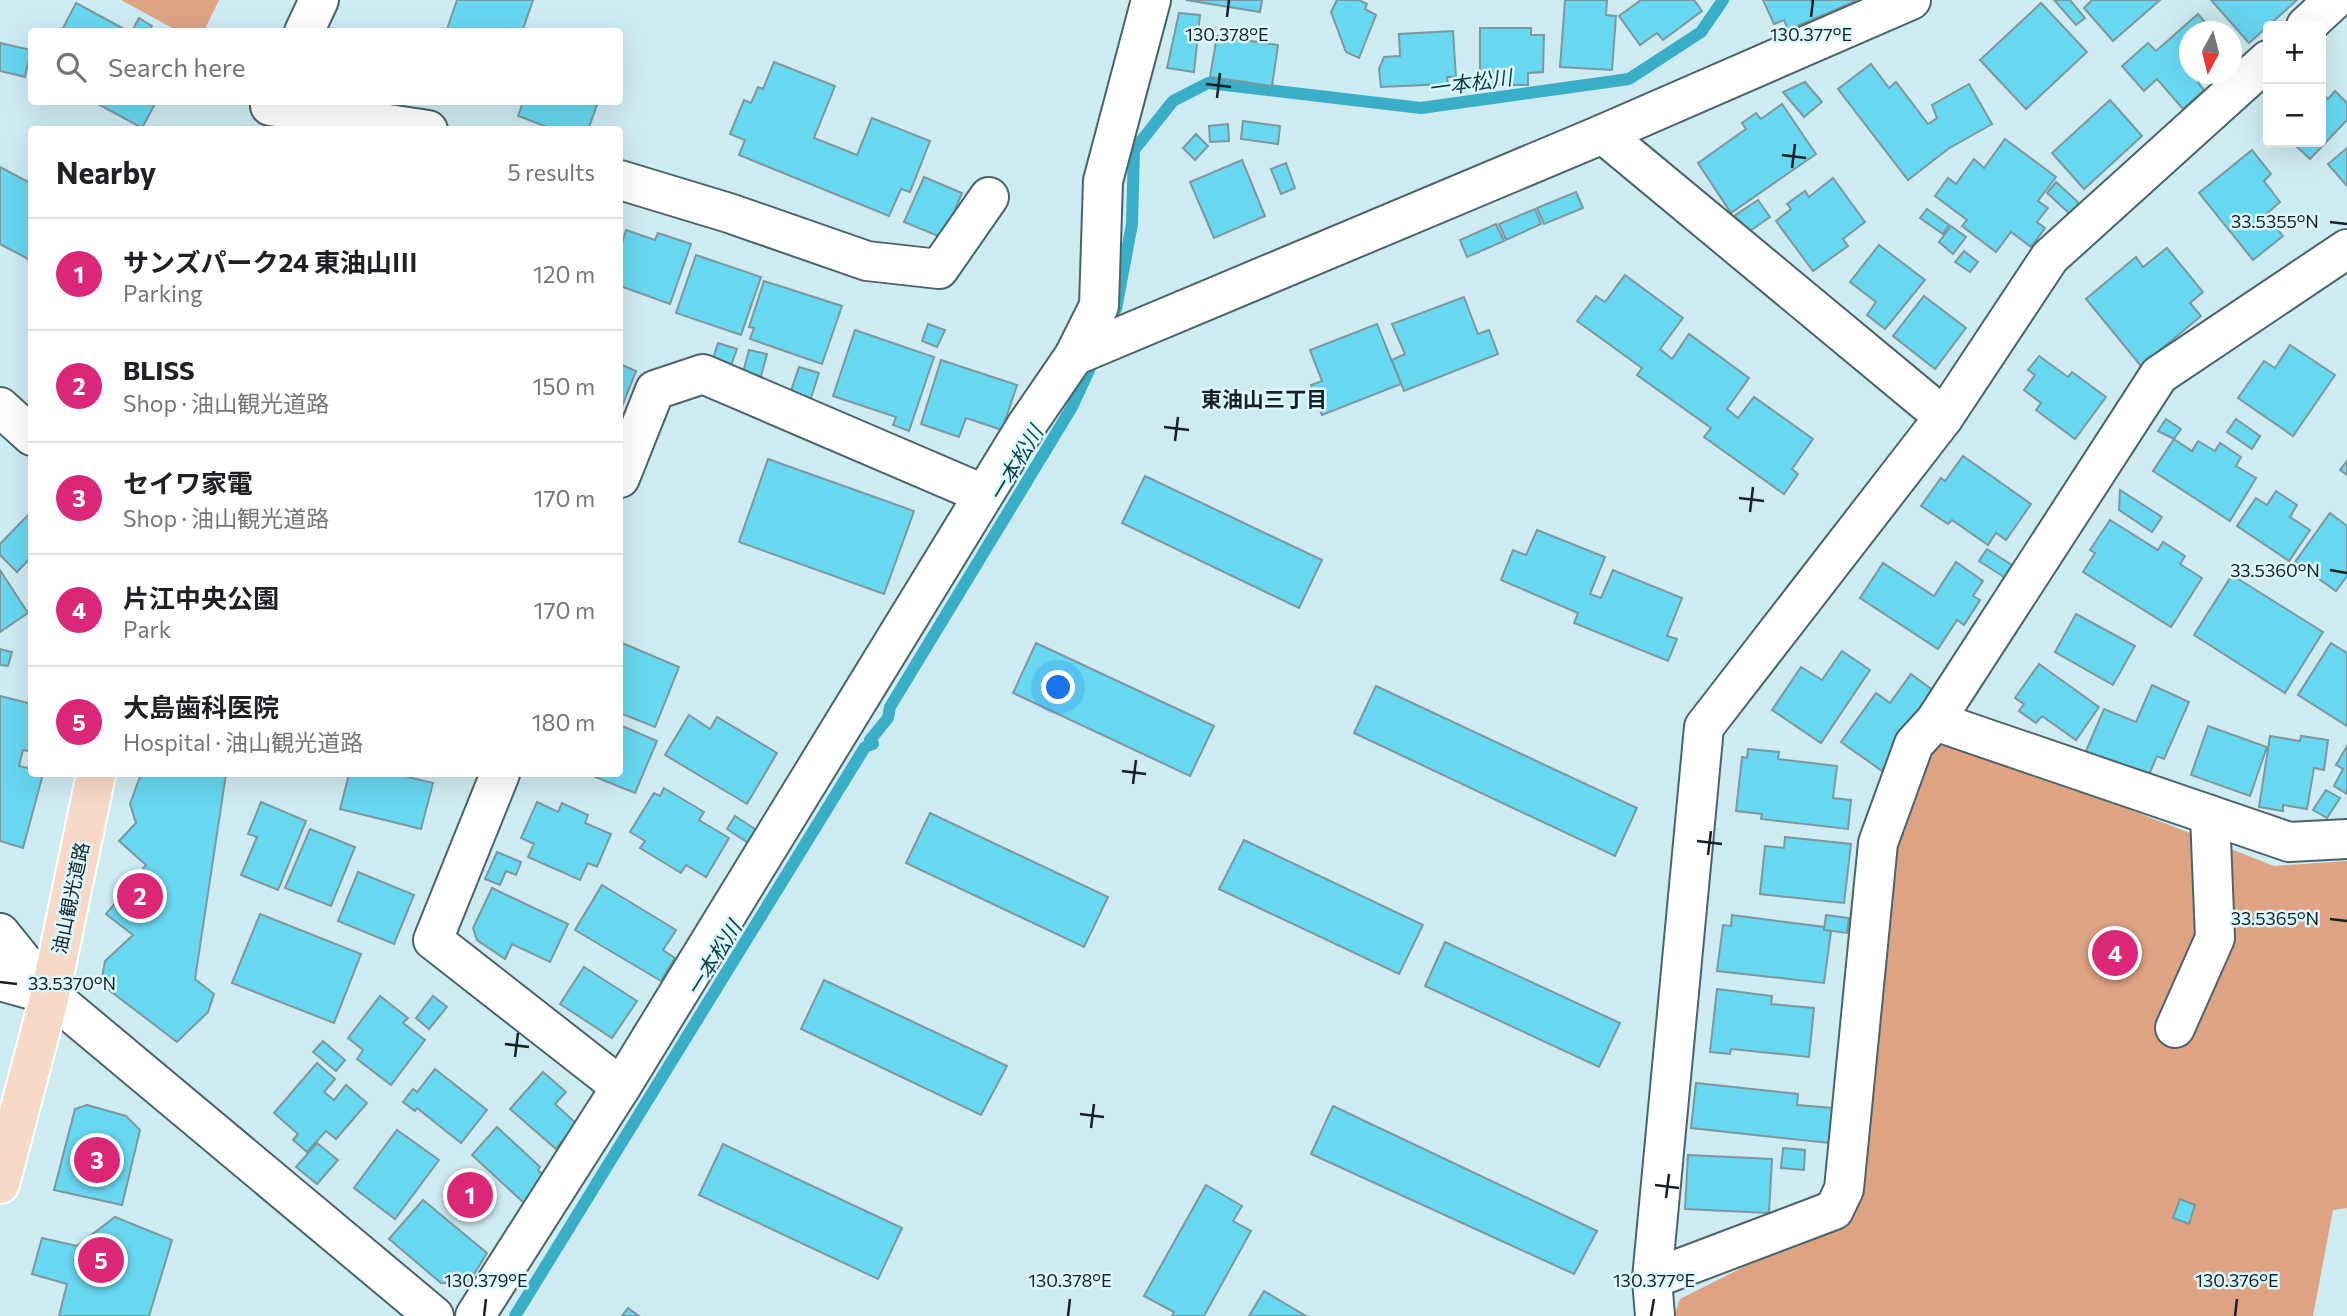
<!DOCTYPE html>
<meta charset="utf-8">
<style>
body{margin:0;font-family:Commissioner,"Noto Sans JP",sans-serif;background:#f2f2f2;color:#202124}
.controls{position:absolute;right:21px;top:21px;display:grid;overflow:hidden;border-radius:7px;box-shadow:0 7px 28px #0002}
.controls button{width:63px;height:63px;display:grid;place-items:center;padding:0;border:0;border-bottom:2px solid #e0e0e0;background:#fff;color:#202124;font:35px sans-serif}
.compass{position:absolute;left:2179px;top:21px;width:63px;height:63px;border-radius:50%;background:#fff;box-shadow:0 7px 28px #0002;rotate:187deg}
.you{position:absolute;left:1059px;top:688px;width:24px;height:24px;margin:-18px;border:5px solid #fff;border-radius:50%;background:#1a73e8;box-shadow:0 0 0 10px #1a73e833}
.badge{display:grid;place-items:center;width:46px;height:46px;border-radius:50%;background:#db2777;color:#fff;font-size:23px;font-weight:700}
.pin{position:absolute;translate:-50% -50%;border:4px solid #fff;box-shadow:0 2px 7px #0006}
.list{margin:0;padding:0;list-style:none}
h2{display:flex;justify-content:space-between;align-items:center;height:91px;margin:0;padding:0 28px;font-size:30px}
h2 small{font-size:23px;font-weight:400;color:#757577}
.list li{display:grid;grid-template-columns:46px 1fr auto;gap:21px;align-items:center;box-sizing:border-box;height:112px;padding:0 28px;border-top:2px solid #e0e0e0}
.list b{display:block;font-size:26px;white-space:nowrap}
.list p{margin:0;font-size:23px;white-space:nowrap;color:#757577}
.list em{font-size:23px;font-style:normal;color:#757577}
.icon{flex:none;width:38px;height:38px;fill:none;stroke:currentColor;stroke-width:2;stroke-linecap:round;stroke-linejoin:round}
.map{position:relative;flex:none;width:2347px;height:1316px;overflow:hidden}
.search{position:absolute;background:#fff;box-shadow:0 7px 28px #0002;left:28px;top:28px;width:595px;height:77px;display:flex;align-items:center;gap:18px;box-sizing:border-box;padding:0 24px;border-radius:7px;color:#757577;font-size:26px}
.panel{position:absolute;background:#fff;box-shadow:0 7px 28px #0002;left:28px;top:126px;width:595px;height:651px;border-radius:7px}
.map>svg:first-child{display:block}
.green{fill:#dda383}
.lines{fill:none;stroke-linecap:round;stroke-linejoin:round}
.stream{stroke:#39aec6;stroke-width:12}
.building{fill:#68d7f0;stroke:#7d979e;stroke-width:2}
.minor-casing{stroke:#4b646a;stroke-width:42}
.major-casing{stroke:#fff;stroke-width:42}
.minor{stroke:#fff;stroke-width:38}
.major{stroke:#f7d9c8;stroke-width:38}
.ticks{fill:none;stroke:#172124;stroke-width:2.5}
.labels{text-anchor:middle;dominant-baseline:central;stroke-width:5;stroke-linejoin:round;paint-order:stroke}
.street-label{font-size:19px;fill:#172124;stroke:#dcf8ff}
.water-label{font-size:21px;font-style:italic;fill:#0b404a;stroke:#dcf8ff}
.neighbourhood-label{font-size:21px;font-weight:bold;fill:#172124;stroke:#dcf8ff}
.ticks-label{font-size:18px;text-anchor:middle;fill:#172124;stroke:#dcf8ff;stroke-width:5;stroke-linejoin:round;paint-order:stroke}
</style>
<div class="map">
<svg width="2347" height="1316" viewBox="0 0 2347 1316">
<rect width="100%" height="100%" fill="#ceebf1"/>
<g class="green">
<polygon points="121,0 219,0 204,31 178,31"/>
<polygon points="1955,741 2274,866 2347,861 2347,1208 2333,1210 2313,1316 1674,1316 1680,1299 1835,1221 1895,852 1925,752"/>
</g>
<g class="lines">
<g class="stream">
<polyline points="1116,309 1132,224 1134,150 1173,101 1208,83 1421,108 1629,79 1701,32 1723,0"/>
<polyline points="515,1316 865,747 873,744 870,740 888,718 890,707 1072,407 1095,357"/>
</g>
</g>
<g class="building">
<polygon points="457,0 533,0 522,32 446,32"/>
<polygon points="1186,0 1262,0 1260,12"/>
<polygon points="1337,0 1359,0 1367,4 1365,9 1376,15 1359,58 1346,52 1331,12"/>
<polygon points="1565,0 1607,0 1606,15 1616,16 1612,70 1560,67"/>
<polygon points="1641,0 1694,0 1702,11 1663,40 1657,33 1640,45 1619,16"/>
<polygon points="1763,0 1856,0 1856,1 1788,30 1784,20 1774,24"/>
<polygon points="2054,0 2070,0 2085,18 2076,25"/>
<polygon points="2092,0 2160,0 2113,41 2084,8"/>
<polygon points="2211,0 2297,0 2249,43"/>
<polygon points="76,3 126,30 125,32 61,32"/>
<polygon points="2041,3 2087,52 2026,109 1980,60"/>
<polygon points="1179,13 1200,15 1194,72 1167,68"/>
<polygon points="2198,14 2213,32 2190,32 2190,74 2209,74 2198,83 2204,90 2183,109 2157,79 2144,91 2122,66 2148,43 2156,51"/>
<polygon points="139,18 152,26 149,32 133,29"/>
<polygon points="1480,28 1531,28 1531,35 1544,35 1543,72 1528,73 1528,85 1480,85"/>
<polygon points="1453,31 1456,77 1447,77 1448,84 1381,87 1379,69 1384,57 1400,56 1399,34"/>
<polygon points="1217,36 1278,45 1272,86 1210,77"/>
<polygon points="0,43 31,50 25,77 0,71"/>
<polygon points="2232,52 2239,60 2232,66"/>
<polygon points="774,62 835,86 814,138 857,155 872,118 930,141 910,192 901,189 889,216 739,155 745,140 730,134 744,100 751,103 758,87 763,89"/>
<polygon points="1871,64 1889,88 1896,82 1928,124 1937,118 1932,105 1969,84 1992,124 1948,149 1908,180 1838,89"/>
<polygon points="1805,82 1822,102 1804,117 1783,92"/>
<polygon points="2335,91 2347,103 2347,120 2310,159 2292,142 2321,142 2321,92 2328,99"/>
<polygon points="2110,100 2142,136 2084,189 2052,153"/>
<polygon points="100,102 156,102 142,128 98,104"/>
<polygon points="523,102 598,102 588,130 555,130 518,116"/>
<polygon points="1782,104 1816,154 1731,213 1698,163 1746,129 1742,123 1756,113 1761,119"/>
<polygon points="1243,121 1280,126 1278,144 1241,139"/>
<polygon points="1228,124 1229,141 1210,142 1209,126"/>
<polygon points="1196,134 1208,146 1195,160 1183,148"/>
<polygon points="2005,139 2056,177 2038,201 2048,208 2037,222 2045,228 2031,247 2011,232 1996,252 1962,226 1967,220 1935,196 1948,178 1956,184 1974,159 1984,168"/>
<polygon points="2347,148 2347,186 2328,164"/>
<polygon points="2252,150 2271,174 2264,181 2280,202 2265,215 2283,236 2253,260 2199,193"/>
<polygon points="1242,160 1265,216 1214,238 1190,182"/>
<polygon points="1286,163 1295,188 1281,194 1271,169"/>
<polygon points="0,167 32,184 32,261 0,244"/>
<polygon points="924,177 962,193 943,238 904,222"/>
<polygon points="1833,178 1865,222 1843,239 1848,246 1813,271 1776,221 1791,209 1787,204 1805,191 1809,197"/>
<polygon points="2056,182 2079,203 2070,214 2047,193"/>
<polygon points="1576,192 1583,208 1544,224 1537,208"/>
<polygon points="1758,200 1770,217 1750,231 1734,216"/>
<polygon points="1535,209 1541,224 1506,240 1499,224"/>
<polygon points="1927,209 1949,225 1943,234 1920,218"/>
<polygon points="1496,224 1504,241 1467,257 1460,240"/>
<polygon points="1951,226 1966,237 1953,254 1939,242"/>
<polygon points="626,230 655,240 658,233 691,244 670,304 620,286 620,250"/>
<polygon points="1879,245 1925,280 1885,329 1867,315 1876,302 1850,282"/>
<polygon points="2167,248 2203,292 2190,303 2201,316 2141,366 2086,299 2136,257 2143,267"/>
<polygon points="1964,251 1978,262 1970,272 1955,262"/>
<polygon points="696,255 761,277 741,335 676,313"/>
<polygon points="1625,275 1683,318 1660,349 1672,359 1689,334 1749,378 1727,409 1738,418 1754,397 1813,439 1792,469 1798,474 1784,494 1704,437 1711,428 1637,375 1642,368 1577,321 1596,296 1605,302"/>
<polygon points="764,281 842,306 822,364 750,339 754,328 749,327"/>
<polygon points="1924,296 1966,328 1935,369 1893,336"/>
<polygon points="1464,297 1478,334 1489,330 1498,354 1404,391 1392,360 1405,354 1392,324"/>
<polygon points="928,324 945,330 937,347 922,341"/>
<polygon points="1377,324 1401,384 1322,415 1311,385 1322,381 1310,350"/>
<polygon points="855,330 934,357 909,431 893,425 896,417 833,396"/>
<polygon points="718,343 737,349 729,371 711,365"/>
<polygon points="2290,345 2335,375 2293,436 2238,398 2264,361 2275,368"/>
<polygon points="749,350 767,354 760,380 742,376"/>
<polygon points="2039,356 2068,377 2072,372 2106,397 2075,439 2036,410 2041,403 2024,390 2035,375 2028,370"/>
<polygon points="941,360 1017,385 1002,430 966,418 959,437 921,424"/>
<polygon points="620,364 636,371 623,404 620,403"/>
<polygon points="799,367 819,373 810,401 790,394"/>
<polygon points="2166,419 2181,429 2174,439 2158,431"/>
<polygon points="2236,419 2260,436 2252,449 2227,432"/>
<polygon points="2174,439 2192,451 2198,441 2215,451 2220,443 2241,457 2236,466 2256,478 2230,521 2153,471"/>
<polygon points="1963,456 2031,504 2006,540 1996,533 1988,545 1952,520 1948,524 1921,506 1941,478 1945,481"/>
<polygon points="768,459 914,511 884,594 739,542"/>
<polygon points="2347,461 2347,475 2340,470"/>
<polygon points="1145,476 1322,560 1299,608 1122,523"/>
<polygon points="2120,490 2162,517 2152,532 2119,510"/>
<polygon points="2276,491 2297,505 2290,517 2310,530 2289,561 2237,526 2256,498 2267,505"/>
<polygon points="32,511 32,556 17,572 0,555 0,544"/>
<polygon points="2330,513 2347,526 2347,576 2336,591 2295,562"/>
<polygon points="2110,520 2158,550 2163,542 2185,556 2180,564 2202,578 2171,627 2083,572 2095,553 2090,550"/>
<polygon points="1537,530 1605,557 1590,594 1601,598 1613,570 1682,598 1667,636 1677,639 1668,661 1574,623 1578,613 1501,580 1513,550 1526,555"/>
<polygon points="1987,549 2012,565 2004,577 1979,561"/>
<polygon points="1956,562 1983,581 1973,596 1980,600 1964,625 1957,620 1938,649 1860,598 1883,563 1934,596"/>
<polygon points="0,570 28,613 0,632"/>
<polygon points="2232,575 2323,632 2285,693 2194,635"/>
<polygon points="2076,614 2135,646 2113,685 2055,652"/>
<polygon points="620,642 679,667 655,727 620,713"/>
<polygon points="1036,643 1214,726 1190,776 1013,693"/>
<polygon points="2331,643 2347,653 2347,726 2298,695"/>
<polygon points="0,649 12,652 8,666 0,665"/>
<polygon points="1842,651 1870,670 1821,743 1772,710 1801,667 1822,680"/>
<polygon points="2039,664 2099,707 2076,740 2042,716 2036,723 2019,711 2024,704 2015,698"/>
<polygon points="1911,674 1938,694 1882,771 1841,742 1876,693 1890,703"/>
<polygon points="2152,685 2189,702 2164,759 2157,756 2145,784 2083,758 2104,709 2136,722"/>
<polygon points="1376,686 1637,808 1615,856 1354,733"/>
<polygon points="0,696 32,704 32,738 28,751 23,750 19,766 32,769 32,774 43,774 23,848 0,841"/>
<polygon points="689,715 710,729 717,717 777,753 747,804 665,755"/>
<polygon points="620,725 657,741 635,793 588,774 620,774"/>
<polygon points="2208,726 2267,747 2250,796 2191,775"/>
<polygon points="2270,736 2300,741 2301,736 2328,740 2324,770 2314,768 2307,809 2283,805 2283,811 2259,807"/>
<polygon points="2347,746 2347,794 2334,786 2343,769 2336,765"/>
<polygon points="1748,749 1779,752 1778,759 1837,766 1833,798 1851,800 1848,829 1761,819 1762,814 1736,811 1742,757 1747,758"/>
<polygon points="141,774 226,774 195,979 214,994 208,1012 177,1042 101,984 105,961 133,935 106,914 146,865 119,841 136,823 130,804"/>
<polygon points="349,774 396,774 433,783 421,829 340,809"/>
<polygon points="664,788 704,812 699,820 729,838 706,877 686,865 681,873 640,848 645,841 630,832 654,793 660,796"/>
<polygon points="2326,790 2340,798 2327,818 2313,810"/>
<polygon points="261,802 306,821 278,890 241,875 257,837 248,834"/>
<polygon points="537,802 558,812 562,803 588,815 585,823 611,834 597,867 588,863 580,880 528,857 534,844 521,838"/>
<polygon points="930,813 1108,897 1084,947 906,863"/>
<polygon points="735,816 758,831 750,844 727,829"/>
<polygon points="310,829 355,847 331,906 285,888"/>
<polygon points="1785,837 1851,844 1844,903 1760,894 1765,846 1784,848"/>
<polygon points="1244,840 1423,925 1399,974 1219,889"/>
<polygon points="497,852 521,862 516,875 506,871 500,885 485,879"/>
<polygon points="358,872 414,895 394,944 338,921"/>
<polygon points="602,885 676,930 663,950 675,958 661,981 575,930"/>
<polygon points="492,888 568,924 550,962 512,944 505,959 477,940 473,928"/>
<polygon points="260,914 361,954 334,1023 232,983"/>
<polygon points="1732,915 1824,927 1824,930 1831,931 1824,983 1717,971 1723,925 1731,926"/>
<polygon points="1826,915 1849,918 1847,933 1824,930"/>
<polygon points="1445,942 1620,1023 1599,1067 1425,986"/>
<polygon points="584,967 637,1001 612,1038 560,1004"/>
<polygon points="824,980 1007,1066 981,1115 801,1029"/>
<polygon points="1717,989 1772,996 1771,1004 1814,1008 1809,1057 1731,1049 1730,1054 1710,1052"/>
<polygon points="380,996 408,1018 403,1023 425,1040 391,1085 357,1059 363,1050 348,1038"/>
<polygon points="433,996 447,1007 429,1029 416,1018"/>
<polygon points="323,1041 345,1060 336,1071 313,1052"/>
<polygon points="317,1063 335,1079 324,1092 334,1100 346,1085 367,1103 336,1139 326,1131 307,1152 293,1140 298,1134 274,1113"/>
<polygon points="435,1069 487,1110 461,1143 417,1108 415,1111 403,1102 413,1089 417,1092"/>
<polygon points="543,1072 566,1092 555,1104 577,1124 556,1149 510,1109"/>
<polygon points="1696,1083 1798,1094 1797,1105 1833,1108 1829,1143 1691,1128"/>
<polygon points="87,1105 126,1116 140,1130 122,1205 54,1190 75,1109"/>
<polygon points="1333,1106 1597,1231 1574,1274 1311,1154"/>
<polygon points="497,1127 540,1167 538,1170 547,1179 524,1203 472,1155"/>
<polygon points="397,1130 439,1160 395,1219 354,1188"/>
<polygon points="317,1143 338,1160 317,1184 296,1167"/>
<polygon points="723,1144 902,1228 878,1279 699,1195"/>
<polygon points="1783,1148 1805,1150 1804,1170 1781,1168"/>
<polygon points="1688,1155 1772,1159 1769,1213 1685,1209"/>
<polygon points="1206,1185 1242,1206 1233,1221 1251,1231 1204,1316 1172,1316 1174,1312 1144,1296"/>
<polygon points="2180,1199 2195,1205 2189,1224 2173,1218"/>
<polygon points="423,1200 487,1253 468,1284 441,1283 389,1239"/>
<polygon points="115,1217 172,1240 149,1316 59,1316 67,1284 32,1274 42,1238 77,1246"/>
<polygon points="1264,1291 1306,1316 1249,1316"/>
<polygon points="628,1308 639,1316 622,1316"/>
</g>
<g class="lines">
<g class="minor-casing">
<g id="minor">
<polyline points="2306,26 2334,0"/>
<polyline points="304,32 319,0"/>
<polyline points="270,106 428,130"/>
<polyline points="1603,134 1911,0"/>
<polyline points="620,180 729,213 867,261 939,269 989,197"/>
<polyline points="2347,249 2159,375 1935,721 2289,842 2347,839"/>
<polyline points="1074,356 1603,134 1944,417"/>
<polyline points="0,407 32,436"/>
<polyline points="620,478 655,390 703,374 983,494"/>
<polyline points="500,774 433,940 621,1087"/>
<polyline points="0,933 50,995"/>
<polyline points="0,981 50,995 434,1316"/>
<polyline points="2175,1028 2215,938 2210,815"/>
<polyline points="1652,1279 1834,1210 1844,1189 1878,843 1914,744 1935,721"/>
<polyline points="475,1316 621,1087 1026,426 1074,356 1099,306 1103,181 1151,0"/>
<polyline points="1655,1316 1652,1279 1704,727 1944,417 2050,257 2268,60"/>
</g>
</g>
<g class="major-casing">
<polyline id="major" points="0,1184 50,995 96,774"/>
</g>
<use href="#minor" class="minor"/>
<use href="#major" class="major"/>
</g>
<path class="ticks" d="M1227 17 1229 0M1811 17 1813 0M1206 84 1231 87M1217 98 1220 73M1782 155 1806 158M1792 168 1795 144M2330 222 2347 224M1164 427 1189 430M1175 441 1178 417M1739 498 1764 501M1750 512 1753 487M2330 570 2347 573M1122 771 1146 774M1133 784 1136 760M1697 841 1722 844M1708 855 1711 831M2330 919 2347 921M0 982 17 984M505 1044 529 1047M515 1057 518 1033M1080 1114 1104 1117M1091 1128 1094 1104M1655 1185 1679 1188M1666 1198 1669 1174M484 1316 486 1299M1068 1316 1070 1299M1651 1316 1654 1299M2235 1316 2237 1299"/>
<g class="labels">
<g class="street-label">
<text transform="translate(70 898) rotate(-78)">油山観光道路</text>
</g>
<g class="water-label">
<text transform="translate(1470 82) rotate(-8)">一本松川</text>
<text transform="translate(1015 463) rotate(-59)">一本松川</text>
<text transform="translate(713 958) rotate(-58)">一本松川</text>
</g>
<g class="neighbourhood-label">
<text x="1264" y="398">東油山三丁目</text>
</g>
</g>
<g class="ticks-label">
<text x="1227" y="41">130.378°E</text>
<text x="1811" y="41">130.377°E</text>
<text x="2275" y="228">33.5355°N</text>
<text x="2275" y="577">33.5360°N</text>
<text x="2275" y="925">33.5365°N</text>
<text x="72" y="990">33.5370°N</text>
<text x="486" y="1287">130.379°E</text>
<text x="1070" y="1287">130.378°E</text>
<text x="1654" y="1287">130.377°E</text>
<text x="2237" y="1287">130.376°E</text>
</g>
</svg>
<div class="controls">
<button>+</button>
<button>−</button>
</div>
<svg class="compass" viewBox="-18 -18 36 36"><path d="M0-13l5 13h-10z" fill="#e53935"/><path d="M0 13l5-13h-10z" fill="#757577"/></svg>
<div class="you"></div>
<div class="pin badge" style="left:470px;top:1195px">1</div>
<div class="pin badge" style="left:140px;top:896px">2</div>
<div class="pin badge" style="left:97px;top:1160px">3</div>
<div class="pin badge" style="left:2115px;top:953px">4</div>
<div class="pin badge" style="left:101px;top:1260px">5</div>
<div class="search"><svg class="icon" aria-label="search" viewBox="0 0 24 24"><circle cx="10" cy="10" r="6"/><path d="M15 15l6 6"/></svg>Search here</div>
<section class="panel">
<h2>Nearby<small>5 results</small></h2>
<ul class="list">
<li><span class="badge">1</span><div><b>サンズパーク24 東油山Ⅲ</b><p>Parking</p></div><em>120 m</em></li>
<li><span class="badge">2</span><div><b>BLISS</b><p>Shop · 油山観光道路</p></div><em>150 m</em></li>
<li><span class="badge">3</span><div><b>セイワ家電</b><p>Shop · 油山観光道路</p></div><em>170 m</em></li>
<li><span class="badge">4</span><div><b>片江中央公園</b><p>Park</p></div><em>170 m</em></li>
<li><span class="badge">5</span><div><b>大島歯科医院</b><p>Hospital · 油山観光道路</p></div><em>180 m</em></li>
</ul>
</section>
</div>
